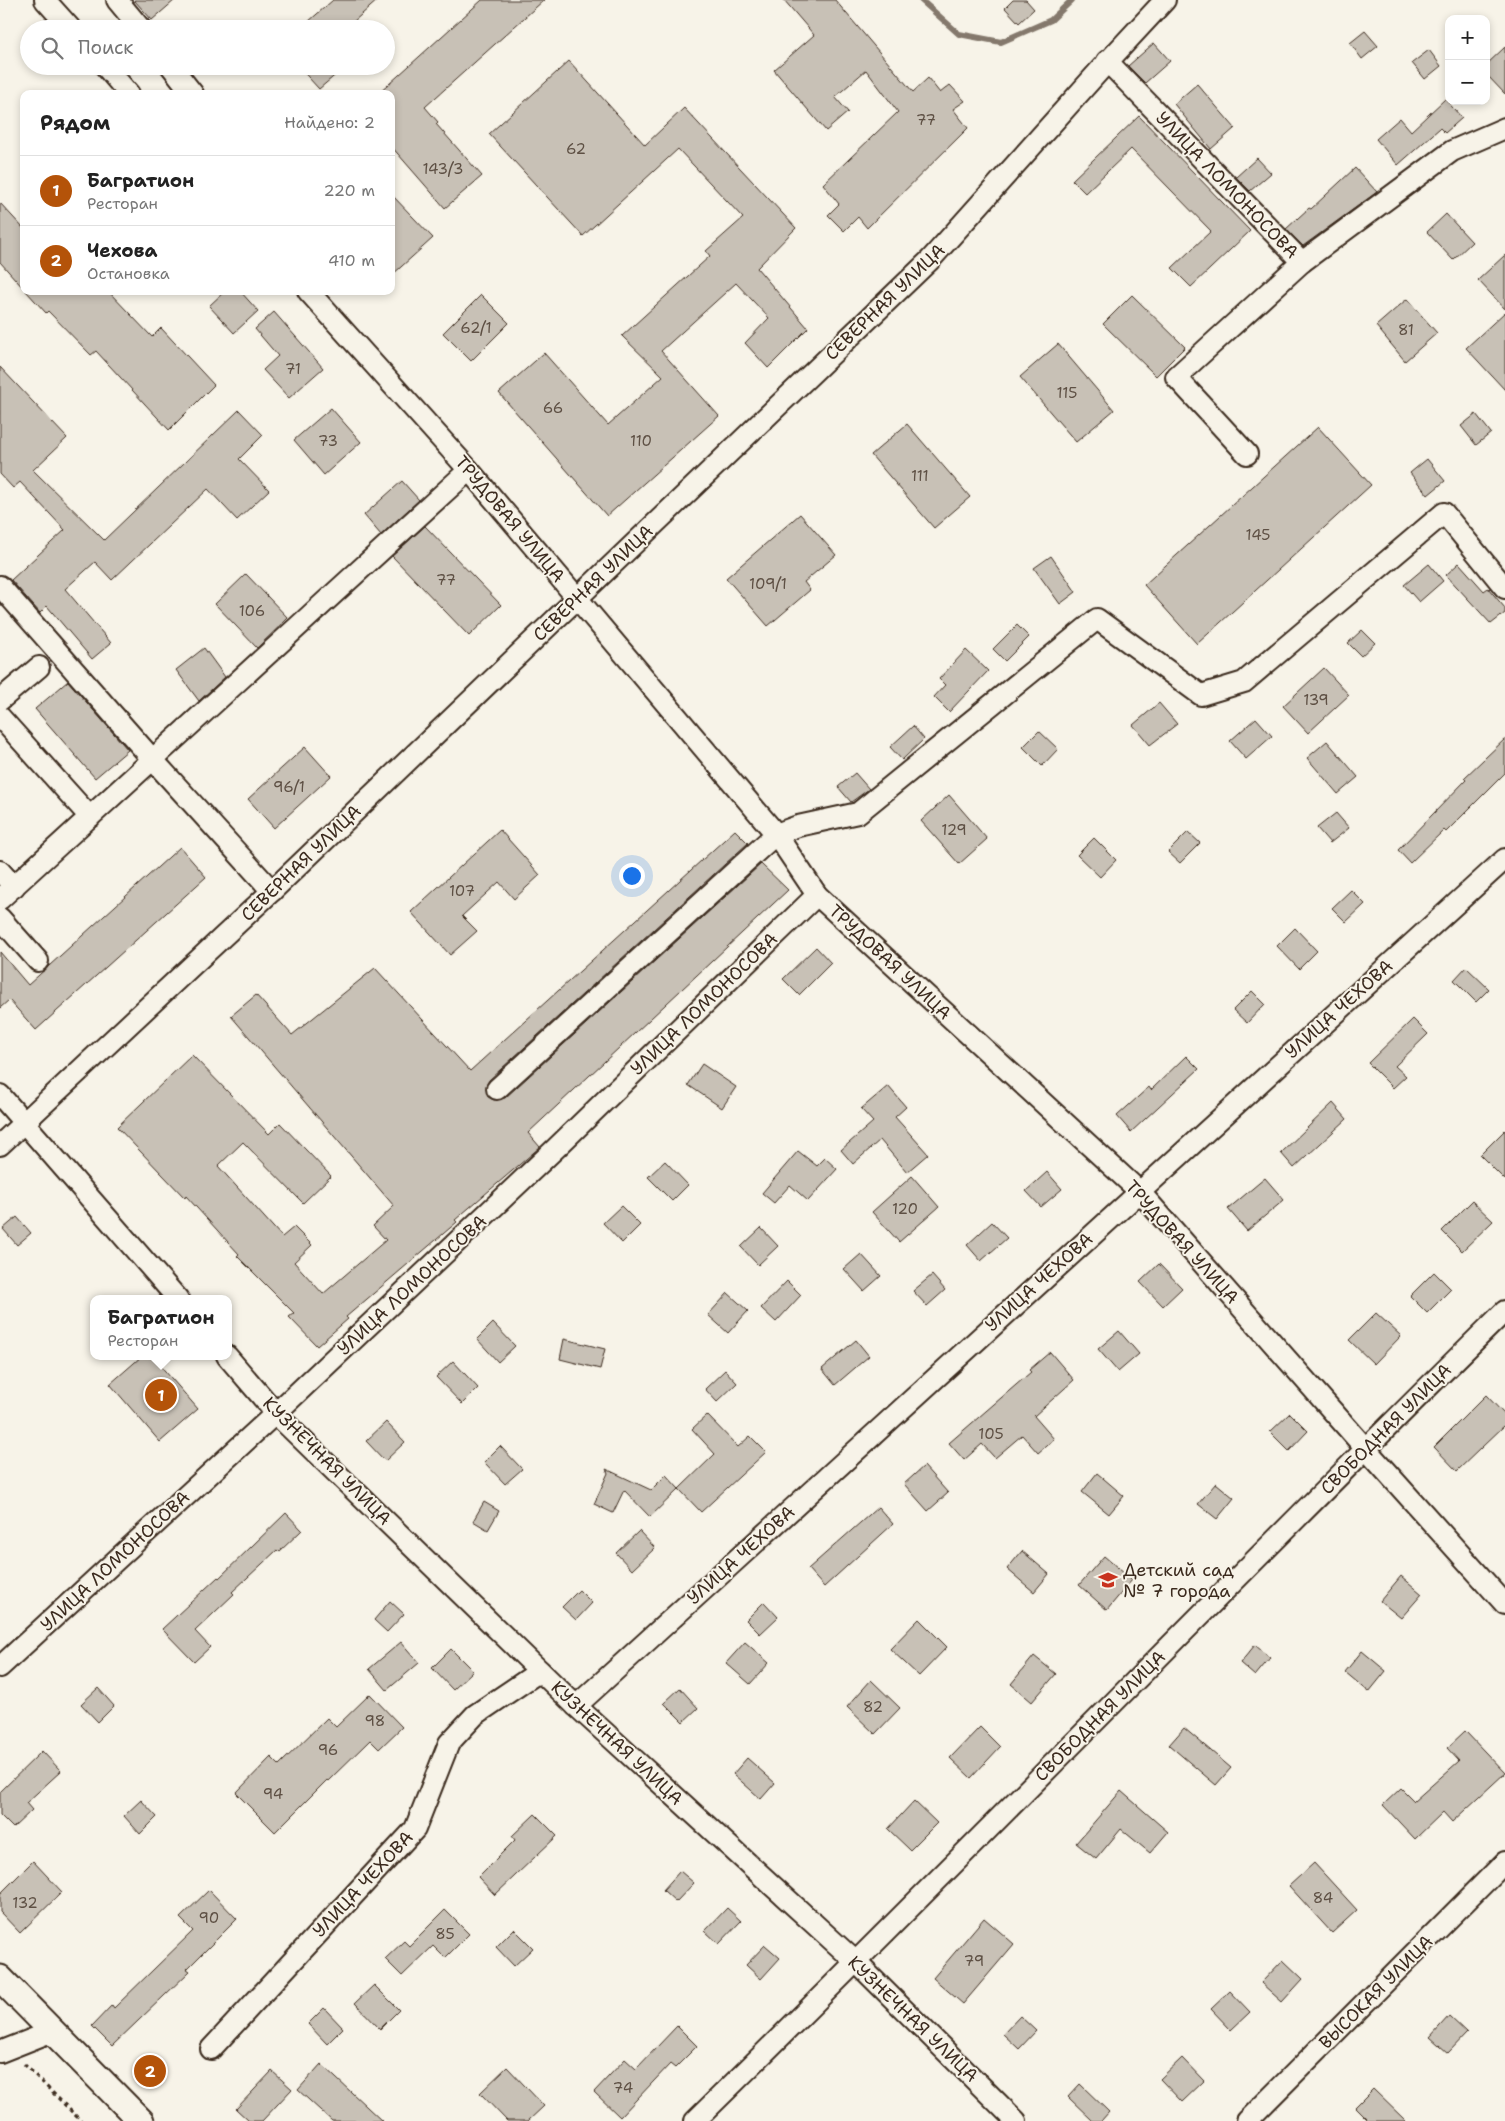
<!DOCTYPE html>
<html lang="ru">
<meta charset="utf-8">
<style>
body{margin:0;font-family:"Shantell Sans",sans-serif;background:#f6f6f6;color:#222}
.controls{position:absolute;right:15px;top:15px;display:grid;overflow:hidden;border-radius:10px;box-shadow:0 2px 8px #0003}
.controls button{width:45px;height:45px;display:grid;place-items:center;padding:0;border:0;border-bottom:1px solid #e0e0e0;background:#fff;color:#222;font:25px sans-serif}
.you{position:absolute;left:631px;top:875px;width:18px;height:18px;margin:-12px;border:4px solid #fff;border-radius:50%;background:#1a73e8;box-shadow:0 0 0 8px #1a73e833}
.badge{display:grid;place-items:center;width:32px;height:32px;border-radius:50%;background:#b45309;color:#fff;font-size:16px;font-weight:700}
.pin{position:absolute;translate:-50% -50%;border:2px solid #fff;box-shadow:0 1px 5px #0006}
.popup{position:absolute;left:90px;top:1295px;width:142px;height:65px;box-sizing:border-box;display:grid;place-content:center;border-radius:10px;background:#fff;filter:drop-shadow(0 1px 4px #0005);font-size:16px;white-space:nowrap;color:#767676}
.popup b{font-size:19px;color:#222}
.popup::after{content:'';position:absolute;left:50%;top:100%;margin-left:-10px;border:10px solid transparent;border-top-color:#fff}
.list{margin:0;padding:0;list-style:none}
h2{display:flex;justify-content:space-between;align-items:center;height:65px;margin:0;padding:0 20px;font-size:21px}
h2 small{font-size:16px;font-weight:400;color:#767676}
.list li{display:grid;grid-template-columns:32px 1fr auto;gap:15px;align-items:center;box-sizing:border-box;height:70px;padding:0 20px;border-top:1px solid #e0e0e0}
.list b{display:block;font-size:19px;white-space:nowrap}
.list p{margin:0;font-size:16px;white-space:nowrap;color:#767676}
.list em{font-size:16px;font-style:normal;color:#767676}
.icon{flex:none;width:28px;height:28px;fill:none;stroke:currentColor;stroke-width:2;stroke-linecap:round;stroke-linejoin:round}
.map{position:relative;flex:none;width:1505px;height:2121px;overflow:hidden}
.search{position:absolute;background:#fff;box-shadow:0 2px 8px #0003;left:20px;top:20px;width:375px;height:55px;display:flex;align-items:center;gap:12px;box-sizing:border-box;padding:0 18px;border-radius:28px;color:#767676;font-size:19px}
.panel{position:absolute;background:#fff;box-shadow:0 2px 8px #0003;left:20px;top:90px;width:375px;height:205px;border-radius:10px}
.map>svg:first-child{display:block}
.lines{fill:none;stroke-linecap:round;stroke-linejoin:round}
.stream{stroke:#84786c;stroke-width:6}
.building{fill:#c8c1b6;stroke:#3b2a1e}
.minor-casing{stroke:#3b2a1e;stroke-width:24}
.major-casing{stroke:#3b2a1e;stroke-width:29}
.path{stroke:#3b2a1e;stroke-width:3;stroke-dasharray:4 4;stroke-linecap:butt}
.minor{stroke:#f7f3e8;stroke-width:20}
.major{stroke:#f7f3e8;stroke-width:25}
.labels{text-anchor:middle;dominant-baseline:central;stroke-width:4;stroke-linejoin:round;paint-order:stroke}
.number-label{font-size:15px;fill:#5e5044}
.street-label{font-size:18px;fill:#3b2a1e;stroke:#f7f3e8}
.poi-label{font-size:18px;fill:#3b2a1e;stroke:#f7f3e8;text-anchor:start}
</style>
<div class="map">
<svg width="1505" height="2121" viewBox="0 0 1505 2121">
<rect width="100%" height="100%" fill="#f7f3e8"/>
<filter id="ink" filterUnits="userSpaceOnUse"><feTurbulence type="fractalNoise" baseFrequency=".02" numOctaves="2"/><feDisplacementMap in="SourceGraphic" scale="10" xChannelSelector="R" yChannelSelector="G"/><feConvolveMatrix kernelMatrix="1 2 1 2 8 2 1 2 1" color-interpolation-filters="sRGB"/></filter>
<g filter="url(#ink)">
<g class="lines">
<polyline class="stream" points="921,0 959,34 1001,42 1051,20 1072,0"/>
</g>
<g class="building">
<polygon points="134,0 175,0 152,20"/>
<polygon points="333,0 378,0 345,29 300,29"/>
<polygon points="482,0 544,0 425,107 438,122 436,124 482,176 445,208 391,146 391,94 378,94"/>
<polygon points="784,0 835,0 913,92 928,78 940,93 950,85 965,101 953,109 968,128 867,228 858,217 844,231 828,215 839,204 823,184 898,112 866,70 835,97 848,112 826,131 774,70 814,35"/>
<polygon points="1013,0 1026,0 1034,9 1019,23 1005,8"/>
<polygon points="1365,31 1378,46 1362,59 1350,43"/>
<polygon points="1154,43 1170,61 1145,83 1128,66"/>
<polygon points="1505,47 1505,94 1486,74 1486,65"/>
<polygon points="1429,50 1441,66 1425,79 1412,63"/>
<polygon points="569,61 645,145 684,108 796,228 757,268 808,328 768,368 745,343 769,318 736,283 661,351 719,416 607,516 499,393 544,353 608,425 663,376 622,336 710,256 706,251 743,218 678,149 583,236 489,134"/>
<polygon points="298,66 346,66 319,89"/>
<polygon points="1197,84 1235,128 1211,149 1174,104"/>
<polygon points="1445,99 1462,118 1445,133 1440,128 1398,165 1376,139 1400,118 1411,131"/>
<polygon points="1139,116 1250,231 1191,287 1172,268 1211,231 1131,149 1085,193 1072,180"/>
<polygon points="1257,158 1271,173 1250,191 1236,177"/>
<polygon points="1355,168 1377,192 1303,246 1286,229 1309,208 1311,209"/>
<polygon points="391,194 433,238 391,276"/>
<polygon points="0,203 24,229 24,289 0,262"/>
<polygon points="1446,214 1472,242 1453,260 1427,232"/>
<polygon points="1505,255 1505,309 1478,280"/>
<polygon points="26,291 108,291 152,337 161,328 214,385 169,430 96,351 91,355 48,311 46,313"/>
<polygon points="225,291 240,291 258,311 234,333 209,306"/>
<polygon points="481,295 509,323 471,361 443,333"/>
<polygon points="1132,295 1185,347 1156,376 1103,324"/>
<polygon points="1407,299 1437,333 1405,361 1376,326"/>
<polygon points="274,312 323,368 289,398 263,370 278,356 255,329"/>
<polygon points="1505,312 1505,390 1466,348"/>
<polygon points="1058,344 1114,410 1076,442 1020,377"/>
<polygon points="0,367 67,438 33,470 104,540 239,410 263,435 239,459 269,490 237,520 208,489 112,580 95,562 65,589 111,643 92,659 47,606 40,613 11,580 65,530 20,482 13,488 0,474"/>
<polygon points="331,408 361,442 324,475 294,440"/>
<polygon points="1476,414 1491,433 1476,445 1461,426"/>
<polygon points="907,424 970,497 934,528 871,455"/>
<polygon points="1318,427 1371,485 1197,644 1144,585"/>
<polygon points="1427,459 1445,481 1428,495 1410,473"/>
<polygon points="402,481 419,500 381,535 364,515"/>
<polygon points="800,514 836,555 804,582 810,590 768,626 726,578"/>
<polygon points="425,526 501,605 469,636 392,556"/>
<polygon points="1051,556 1076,592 1060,604 1034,568"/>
<polygon points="1459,563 1484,591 1488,588 1505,608 1505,613 1491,624 1446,575"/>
<polygon points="1429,564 1443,581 1419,602 1404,585"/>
<polygon points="246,574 288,618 257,648 215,604"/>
<polygon points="1017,625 1029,637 1005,661 993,649"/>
<polygon points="1362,630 1375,643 1361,656 1348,643"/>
<polygon points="204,648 225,677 199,701 176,670"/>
<polygon points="966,650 988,671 949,712 934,697 945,685 939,679"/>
<polygon points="1324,668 1349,695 1308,733 1283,706"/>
<polygon points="68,681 128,750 95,778 35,709"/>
<polygon points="1159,703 1177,724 1150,745 1133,725"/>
<polygon points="1256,718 1272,736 1246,759 1230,741"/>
<polygon points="913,726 924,739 902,760 890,747"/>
<polygon points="1039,731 1058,749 1042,766 1023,747"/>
<polygon points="1505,739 1505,773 1446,832 1444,830 1410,863 1398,850 1466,780 1464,778"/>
<polygon points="1327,741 1358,777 1338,794 1307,758"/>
<polygon points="305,747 331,776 274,828 248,799"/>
<polygon points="855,773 869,789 851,802 838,787"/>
<polygon points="949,795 987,839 959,864 921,821"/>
<polygon points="1336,813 1349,828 1330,843 1317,828"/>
<polygon points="500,830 540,875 514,899 499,882 462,916 477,931 450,955 411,912"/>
<polygon points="735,830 748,843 489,1080 486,1086 488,1097 494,1100 505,1098 761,864 788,890 528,1133 540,1147 455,1220 457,1222 346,1317 348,1319 317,1346 289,1317 294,1313 237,1256 239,1254 186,1196 185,1198 117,1127 192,1055 269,1134 280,1123 331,1176 303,1203 243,1142 218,1166 282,1237 294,1227 312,1245 294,1262 323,1294 386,1240 373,1226 394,1206 231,1016 256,995 292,1035 375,968 470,1071"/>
<polygon points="1188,832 1200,843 1180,863 1168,852"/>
<polygon points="1094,838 1116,860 1100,877 1077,855"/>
<polygon points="180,847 206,877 36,1030 9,1000 0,1008 0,952 28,985"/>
<polygon points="1351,890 1365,904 1346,922 1332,908"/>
<polygon points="1295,928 1317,951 1299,969 1277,946"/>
<polygon points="816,947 831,963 799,995 783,979"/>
<polygon points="1466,967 1489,989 1476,1002 1454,980"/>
<polygon points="1252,991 1265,1004 1247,1023 1233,1010"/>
<polygon points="1413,1019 1428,1034 1395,1066 1406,1076 1393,1088 1368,1063"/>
<polygon points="1186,1056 1199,1069 1131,1132 1117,1116 1149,1087 1151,1090"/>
<polygon points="702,1064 736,1087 722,1108 688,1085"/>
<polygon points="888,1086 906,1107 895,1117 928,1154 907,1172 880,1140 853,1164 841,1150 873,1122 861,1109"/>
<polygon points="1333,1103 1347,1119 1294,1168 1281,1153"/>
<polygon points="1505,1130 1505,1180 1480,1155"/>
<polygon points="798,1151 817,1166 825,1158 837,1169 808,1201 790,1185 774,1203 762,1193"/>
<polygon points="665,1161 688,1185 672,1201 648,1177"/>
<polygon points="1047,1172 1062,1189 1041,1207 1026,1191"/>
<polygon points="912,1176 939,1207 899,1242 872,1212"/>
<polygon points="1265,1178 1284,1200 1247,1231 1228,1209"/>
<polygon points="1472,1201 1493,1221 1462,1251 1442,1231"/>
<polygon points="621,1206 640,1225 622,1243 603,1223"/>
<polygon points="17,1217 31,1233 17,1245 3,1229"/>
<polygon points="992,1222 1007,1238 981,1261 967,1245"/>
<polygon points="761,1228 778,1246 758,1265 741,1247"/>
<polygon points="861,1254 881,1276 864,1291 844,1269"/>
<polygon points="1159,1264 1182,1288 1163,1306 1140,1282"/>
<polygon points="1434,1272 1451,1289 1427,1313 1410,1296"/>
<polygon points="932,1275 945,1290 927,1306 913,1291"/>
<polygon points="787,1281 801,1295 776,1322 761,1308"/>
<polygon points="728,1293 748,1311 728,1333 708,1315"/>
<polygon points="1376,1313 1401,1336 1374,1364 1349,1340"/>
<polygon points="493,1323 515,1346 498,1362 477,1339"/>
<polygon points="1119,1331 1139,1354 1118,1372 1098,1349"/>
<polygon points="564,1339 605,1349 600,1369 560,1359"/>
<polygon points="856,1340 869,1356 835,1385 822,1369"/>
<polygon points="1050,1352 1074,1380 1034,1416 1054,1439 1038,1453 1022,1435 995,1458 982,1444 964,1460 949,1443 1031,1372 1029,1370"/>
<polygon points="142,1356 152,1356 198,1409 160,1442 110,1384"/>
<polygon points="453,1361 478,1388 462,1404 436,1377"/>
<polygon points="725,1370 737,1383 717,1402 705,1389"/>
<polygon points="1486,1395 1505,1415 1505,1425 1457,1471 1434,1447"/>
<polygon points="1290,1413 1308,1431 1289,1451 1270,1432"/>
<polygon points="707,1415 738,1447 750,1436 766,1452 701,1512 679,1489 715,1454 692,1429"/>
<polygon points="386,1422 405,1442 385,1461 366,1441"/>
<polygon points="500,1446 522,1469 505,1484 484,1462"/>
<polygon points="924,1466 948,1493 928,1511 904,1484"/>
<polygon points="606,1469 651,1490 666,1475 679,1489 650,1517 624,1490 613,1513 594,1504 608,1473"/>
<polygon points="1097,1473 1124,1496 1109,1514 1082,1492"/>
<polygon points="1216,1483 1234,1498 1217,1519 1198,1504"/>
<polygon points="484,1502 499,1511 488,1530 473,1521"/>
<polygon points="878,1507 893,1524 824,1587 808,1569"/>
<polygon points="286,1513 302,1530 279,1552 277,1550 232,1592 234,1594 195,1631 210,1647 194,1662 162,1629 218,1577 219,1578"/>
<polygon points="639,1531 655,1548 632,1570 616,1553"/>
<polygon points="1022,1551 1049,1574 1034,1592 1007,1569"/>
<polygon points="1104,1556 1132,1580 1107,1610 1079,1585"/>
<polygon points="1401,1576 1422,1594 1401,1618 1380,1601"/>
<polygon points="579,1590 592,1603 576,1620 562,1607"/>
<polygon points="390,1601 404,1614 387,1632 374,1620"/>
<polygon points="764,1602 778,1617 760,1634 746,1620"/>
<polygon points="919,1619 947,1647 919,1676 890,1649"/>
<polygon points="401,1642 419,1663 387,1690 369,1669"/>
<polygon points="745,1642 769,1663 750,1684 726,1663"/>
<polygon points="1255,1645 1270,1658 1255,1676 1240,1663"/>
<polygon points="451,1649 473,1671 453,1690 432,1668"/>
<polygon points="1362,1651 1386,1671 1369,1692 1345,1672"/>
<polygon points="1034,1656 1056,1674 1032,1702 1011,1684"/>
<polygon points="871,1680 900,1708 875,1734 847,1707"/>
<polygon points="98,1688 114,1706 98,1722 81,1704"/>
<polygon points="680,1688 698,1708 683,1722 664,1703"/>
<polygon points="370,1694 402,1727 379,1749 370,1740 328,1781 327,1780 275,1832 236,1793 271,1757 279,1765 327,1718 336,1727"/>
<polygon points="980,1727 1000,1747 971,1778 950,1758"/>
<polygon points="1184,1728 1231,1768 1216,1785 1169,1745"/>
<polygon points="1465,1731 1505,1773 1452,1822 1443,1812 1415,1839 1383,1805 1401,1788 1414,1801 1459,1761 1447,1748"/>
<polygon points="42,1751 61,1771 26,1803 32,1810 13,1828 0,1815 0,1792"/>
<polygon points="747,1758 775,1783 761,1799 733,1774"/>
<polygon points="1121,1791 1168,1832 1150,1853 1121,1829 1096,1859 1076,1843"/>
<polygon points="141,1800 157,1817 140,1834 124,1816"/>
<polygon points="914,1801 937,1823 910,1850 888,1829"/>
<polygon points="535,1814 557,1836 495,1895 478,1877 515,1840 512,1836"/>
<polygon points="33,1861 62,1892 20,1933 0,1912 0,1894"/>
<polygon points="1314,1863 1357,1910 1332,1933 1289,1886"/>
<polygon points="680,1871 694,1883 676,1902 663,1890"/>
<polygon points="209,1890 237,1919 187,1969 190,1971 112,2046 92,2026 112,2005 114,2008 193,1931 180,1918"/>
<polygon points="727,1908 741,1921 719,1944 705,1931"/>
<polygon points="445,1910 469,1934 445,1958 433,1946 402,1976 385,1959 404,1941 409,1946"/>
<polygon points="984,1918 1014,1944 963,2004 933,1978"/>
<polygon points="514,1929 533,1948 514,1966 496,1947"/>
<polygon points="765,1945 780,1958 761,1979 746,1965"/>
<polygon points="1283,1960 1303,1979 1282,2002 1261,1983"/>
<polygon points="374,1985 399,2010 380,2029 355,2003"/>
<polygon points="1230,1991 1250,2012 1231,2030 1211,2009"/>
<polygon points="324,2008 343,2028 327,2044 308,2024"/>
<polygon points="1020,2016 1036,2031 1019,2049 1003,2034"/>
<polygon points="1449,2016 1467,2033 1448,2053 1430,2037"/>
<polygon points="677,2026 697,2046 675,2068 670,2064 620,2117 594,2092 625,2059 636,2069"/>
<polygon points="1182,2058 1204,2081 1182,2102 1160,2079"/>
<polygon points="321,2064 382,2121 332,2121 298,2090"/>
<polygon points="507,2067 544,2106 528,2121 507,2121 480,2093"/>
<polygon points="272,2071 292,2089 262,2121 249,2121 236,2109"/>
<polygon points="1080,2084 1109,2112 1101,2121 1093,2121 1068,2097"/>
<polygon points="1373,2089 1406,2121 1369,2121 1355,2107"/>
</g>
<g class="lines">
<g class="minor-casing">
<g id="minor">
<polyline points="45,0 71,29"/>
<polyline points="117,0 141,29"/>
<polyline points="1107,61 1302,262 1452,151 1505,128"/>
<polyline points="105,66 129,94"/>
<polyline points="171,66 193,94"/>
<polyline points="308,291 469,470 776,834 817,895 1139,1191 1365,1448 1505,1604"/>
<polyline points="1247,454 1176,377 1302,262"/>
<polyline points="0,586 153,760 272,891"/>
<polyline points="0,700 39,667"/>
<polyline points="0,717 90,817"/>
<polyline points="0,871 14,887"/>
<polyline points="0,899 469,470"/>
<polyline points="0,918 38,961"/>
<polyline points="497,1089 776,834 798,826 858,813 1097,619 1201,695 1244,682 1444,513 1505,588"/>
<polyline points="0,1095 178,1299"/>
<polyline points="0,1145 272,891 930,260 1100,70 1165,0"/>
<polyline points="227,1356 280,1418 576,1706 857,1963 1016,2121"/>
<polyline points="0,1667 276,1413 555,1149 817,895"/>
<polyline points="576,1706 1505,859"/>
<polyline points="211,2049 415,1829 449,1743 475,1715 540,1671"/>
<polyline points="0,2052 53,2031"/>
<path d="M695 2121C968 1854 1233 1578 1505 1311"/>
<polyline points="1247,2121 1505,1862"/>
</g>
</g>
<g class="major-casing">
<polyline id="major" points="0,1978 141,2121"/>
</g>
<polyline class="path" points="24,2064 81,2121"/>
<use href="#minor" class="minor"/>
<use href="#major" class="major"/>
</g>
</g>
<defs>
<g id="school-bare" transform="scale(1.5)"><path d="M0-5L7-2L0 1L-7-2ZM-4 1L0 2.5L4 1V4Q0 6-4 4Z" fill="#c8321e" stroke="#f7f3e8" stroke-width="2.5" paint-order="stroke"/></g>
</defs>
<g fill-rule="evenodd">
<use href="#school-bare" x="1108" y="1580"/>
</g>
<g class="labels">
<g class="number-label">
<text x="926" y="120">77</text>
<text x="576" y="149">62</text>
<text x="443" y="169">143/3</text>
<text x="476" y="328">62/1</text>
<text x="1406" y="330">81</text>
<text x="293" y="369">71</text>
<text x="1067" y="393">115</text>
<text x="553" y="408">66</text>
<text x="328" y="441">73</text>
<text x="641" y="441">110</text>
<text x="920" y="476">111</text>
<text x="1258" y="535">145</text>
<text x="446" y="580">77</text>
<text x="768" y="584">109/1</text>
<text x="252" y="611">106</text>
<text x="1316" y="700">139</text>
<text x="289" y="787">96/1</text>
<text x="954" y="830">129</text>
<text x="462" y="891">107</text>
<text x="905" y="1209">120</text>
<text x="991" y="1434">105</text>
<text x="873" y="1707">82</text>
<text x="375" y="1721">98</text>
<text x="328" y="1750">96</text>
<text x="273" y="1794">94</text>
<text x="1323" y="1898">84</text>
<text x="25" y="1903">132</text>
<text x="209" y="1918">90</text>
<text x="445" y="1934">85</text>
<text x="974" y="1961">79</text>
<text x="623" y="2088">74</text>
</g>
<g class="street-label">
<text transform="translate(1227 185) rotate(46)">УЛИЦА ЛОМОНОСОВА</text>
<text transform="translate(885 302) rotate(-44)">СЕВЕРНАЯ УЛИЦА</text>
<text transform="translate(510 519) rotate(50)">ТРУДОВАЯ УЛИЦА</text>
<text transform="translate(593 583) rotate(-44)">СЕВЕРНАЯ УЛИЦА</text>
<text transform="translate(301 863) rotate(-44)">СЕВЕРНАЯ УЛИЦА</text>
<text transform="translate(890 962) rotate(43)">ТРУДОВАЯ УЛИЦА</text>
<text transform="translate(704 1004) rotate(-44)">УЛИЦА ЛОМОНОСОВА</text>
<text transform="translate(1339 1009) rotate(-42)">УЛИЦА ЧЕХОВА</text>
<text transform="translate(1182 1242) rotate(48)">ТРУДОВАЯ УЛИЦА</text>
<text transform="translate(1039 1282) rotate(-42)">УЛИЦА ЧЕХОВА</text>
<text transform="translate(412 1285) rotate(-43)">УЛИЦА ЛОМОНОСОВА</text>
<text transform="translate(1386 1429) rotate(-45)">СВОБОДНАЯ УЛИЦА</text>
<text transform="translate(327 1461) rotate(45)">КУЗНЕЧНАЯ УЛИЦА</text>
<text transform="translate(741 1555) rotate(-42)">УЛИЦА ЧЕХОВА</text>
<text transform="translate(115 1561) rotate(-43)">УЛИЦА ЛОМОНОСОВА</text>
<text transform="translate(1100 1716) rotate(-45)">СВОБОДНАЯ УЛИЦА</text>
<text transform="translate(617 1743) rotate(43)">КУЗНЕЧНАЯ УЛИЦА</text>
<text transform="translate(363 1884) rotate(-47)">УЛИЦА ЧЕХОВА</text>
<text transform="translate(1376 1992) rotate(-45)">ВЫСОКАЯ УЛИЦА</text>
<text transform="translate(913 2019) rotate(44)">КУЗНЕЧНАЯ УЛИЦА</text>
</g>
<g class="poi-label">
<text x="1123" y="1570">Детский сад<tspan x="1123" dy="21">№ 7 города</tspan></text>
</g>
</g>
</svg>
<div class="controls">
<button>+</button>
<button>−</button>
</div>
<div class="you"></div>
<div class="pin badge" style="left:161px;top:1395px">1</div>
<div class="popup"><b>Багратион</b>Ресторан</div>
<div class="pin badge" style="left:150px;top:2071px">2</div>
<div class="search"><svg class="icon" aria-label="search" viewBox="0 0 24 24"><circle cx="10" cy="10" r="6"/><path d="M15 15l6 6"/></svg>Поиск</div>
<section class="panel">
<h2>Рядом<small>Найдено: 2</small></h2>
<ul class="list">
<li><span class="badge">1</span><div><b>Багратион</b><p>Ресторан</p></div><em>220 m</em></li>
<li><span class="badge">2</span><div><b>Чехова</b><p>Остановка</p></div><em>410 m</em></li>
</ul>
</section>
</div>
